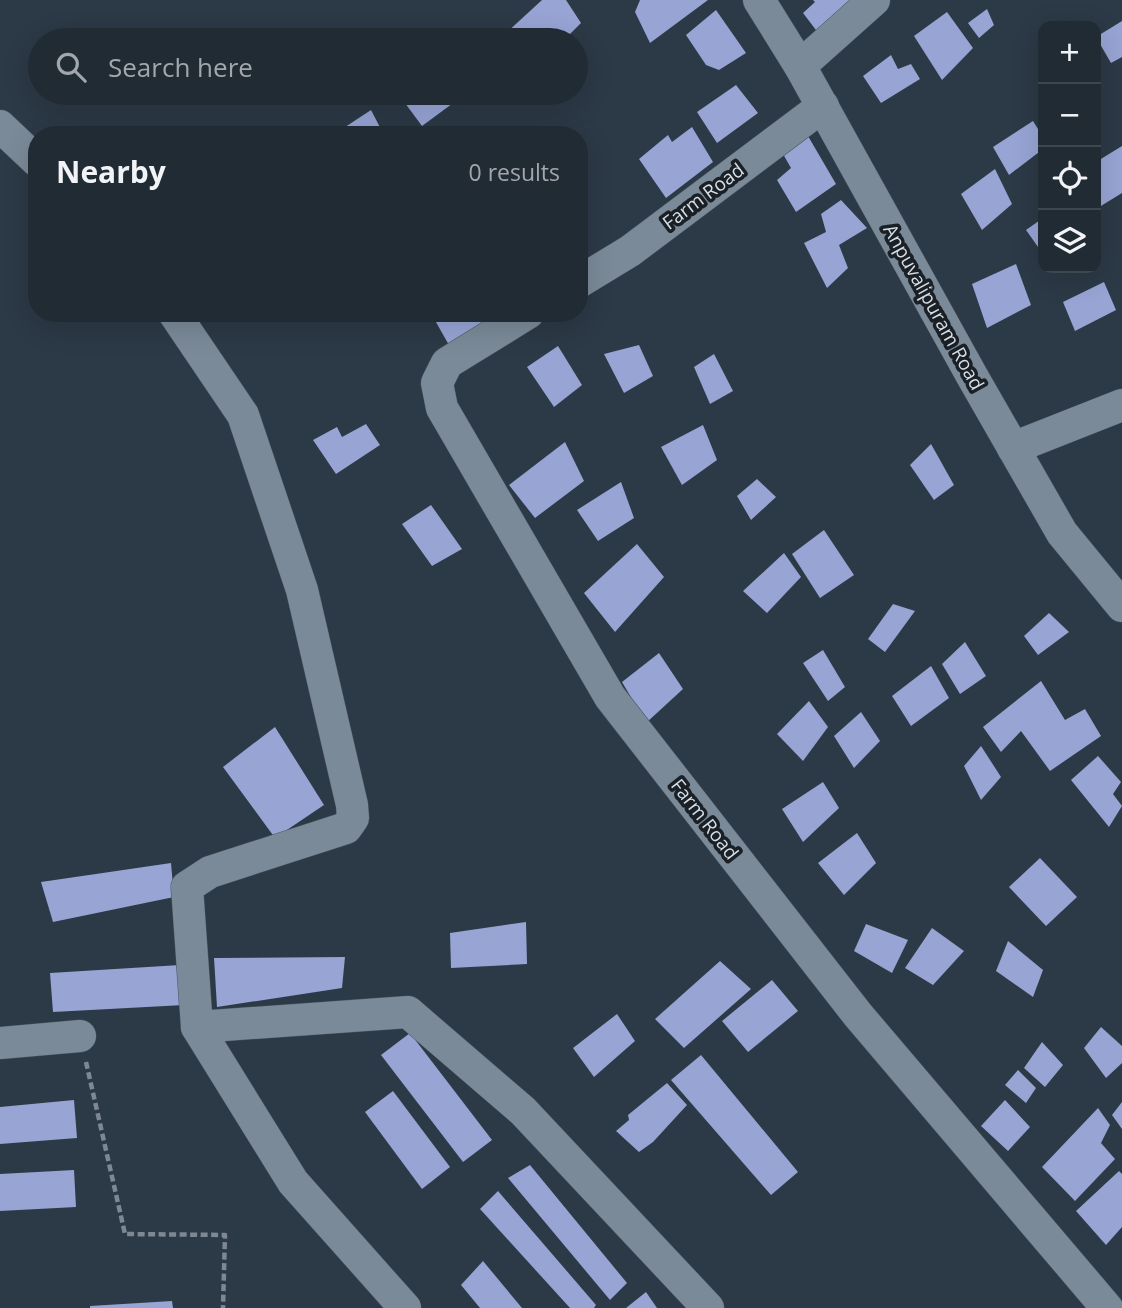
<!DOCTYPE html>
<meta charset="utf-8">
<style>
body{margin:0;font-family:"Open Sans",sans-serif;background:#2d3740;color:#f1f3f6}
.controls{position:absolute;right:21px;top:21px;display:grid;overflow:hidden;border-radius:14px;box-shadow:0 7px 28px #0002}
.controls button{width:63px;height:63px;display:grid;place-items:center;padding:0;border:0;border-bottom:2px solid #3e474f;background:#212b34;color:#f1f3f6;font:35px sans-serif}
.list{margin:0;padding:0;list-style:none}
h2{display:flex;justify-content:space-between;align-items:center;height:91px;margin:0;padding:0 28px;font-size:30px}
h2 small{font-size:23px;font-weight:400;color:#a2a7ac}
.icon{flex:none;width:38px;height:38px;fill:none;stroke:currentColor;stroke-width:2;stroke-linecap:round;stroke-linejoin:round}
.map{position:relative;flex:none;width:1122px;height:1308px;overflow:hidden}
.search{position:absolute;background:#212b34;box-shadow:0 7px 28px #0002;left:28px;top:28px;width:560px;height:77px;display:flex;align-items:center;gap:18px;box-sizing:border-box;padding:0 24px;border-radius:38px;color:#a2a7ac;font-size:26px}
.panel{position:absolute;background:#212b34;box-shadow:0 7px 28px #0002;left:28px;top:126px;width:560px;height:196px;border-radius:28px}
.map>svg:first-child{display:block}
.building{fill:#97a4d4}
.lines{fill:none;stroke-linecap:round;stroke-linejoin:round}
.minor-casing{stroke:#4a5560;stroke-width:33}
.path{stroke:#7e8893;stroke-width:4.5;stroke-dasharray:7 3.5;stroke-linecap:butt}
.minor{stroke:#7b8a98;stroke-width:32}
.labels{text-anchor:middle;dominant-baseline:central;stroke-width:7;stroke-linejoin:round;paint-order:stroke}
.street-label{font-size:19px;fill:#d5dde6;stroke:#1a2025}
</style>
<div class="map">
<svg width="1122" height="1308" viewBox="0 0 1122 1308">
<rect width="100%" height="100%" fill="#2c3946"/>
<g class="building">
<polygon points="542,0 566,0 581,23 564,40 510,40 505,34"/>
<polygon points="640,0 708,0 650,43 635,12"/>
<polygon points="813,0 855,0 819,34 803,13 815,2"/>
<polygon points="987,9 994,25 979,38 968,23"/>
<polygon points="716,10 746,53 719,70 706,65 686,35"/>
<polygon points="947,12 973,48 942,80 914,36"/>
<polygon points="1122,21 1122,57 1111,63 1096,37"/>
<polygon points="891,55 898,69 911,64 920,79 881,103 863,76"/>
<polygon points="736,85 758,113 717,143 697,112"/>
<polygon points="402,93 457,93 460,98 422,126 399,95"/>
<polygon points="371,110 384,135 333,135"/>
<polygon points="1033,121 1043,137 1043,149 1009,175 993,147"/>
<polygon points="692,127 713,162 666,198 639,159 668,135 672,142"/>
<polygon points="808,136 836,184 796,212 777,180 791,168 783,154"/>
<polygon points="1122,146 1122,193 1096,209 1096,162"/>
<polygon points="995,169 1012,204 982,230 961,194"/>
<polygon points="841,200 867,228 839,245 848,268 827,288 804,243 826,232 821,214"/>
<polygon points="1043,218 1043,254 1026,230"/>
<polygon points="1016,264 1031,305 987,328 972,284"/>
<polygon points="1104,282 1116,310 1075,331 1063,302"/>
<polygon points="434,313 495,313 500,320 454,354 432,315"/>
<polygon points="639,345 653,376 624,393 604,354"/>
<polygon points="558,346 582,385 554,407 527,367"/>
<polygon points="714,354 733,391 710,404 694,367"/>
<polygon points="366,424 380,445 336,474 313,440 337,427 342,437"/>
<polygon points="703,425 717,460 682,485 661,447"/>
<polygon points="565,442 584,481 535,518 509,485"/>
<polygon points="931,444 954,485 934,500 910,465"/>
<polygon points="757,479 776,497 751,520 737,496"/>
<polygon points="621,482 634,518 598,541 577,510"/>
<polygon points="431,505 462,549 432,566 402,524"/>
<polygon points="824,530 854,575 820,598 792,554"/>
<polygon points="637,544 664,577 615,632 584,593"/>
<polygon points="784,553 801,577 767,613 743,591"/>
<polygon points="893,604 915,611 885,652 868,639"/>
<polygon points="1049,613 1069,632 1038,655 1024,636"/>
<polygon points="965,642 986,676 960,694 942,664"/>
<polygon points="823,650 845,687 828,701 803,663"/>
<polygon points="659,653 683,689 646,723 622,682"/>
<polygon points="931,666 949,698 911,726 892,696"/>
<polygon points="1041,681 1065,720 1085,709 1101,736 1050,771 1021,731 1001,752 983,727"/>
<polygon points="809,701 828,727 803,761 777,734"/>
<polygon points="861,712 880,741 854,768 834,736"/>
<polygon points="275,727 324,805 275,838 223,767"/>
<polygon points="981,746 1001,777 981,800 964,766"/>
<polygon points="1098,756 1121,782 1113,794 1122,806 1109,827 1071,780"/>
<polygon points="823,782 839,808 803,842 782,809"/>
<polygon points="857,833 876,863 844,895 818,863"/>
<polygon points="1040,858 1077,897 1046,926 1009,887"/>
<polygon points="171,863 174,897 53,922 41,882"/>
<polygon points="526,922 527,964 451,968 450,933"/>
<polygon points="866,924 908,940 892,973 854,951"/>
<polygon points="932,928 964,951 933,985 905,968"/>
<polygon points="1008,941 1043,970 1033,997 996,971"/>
<polygon points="345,957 342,988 217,1007 214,958"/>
<polygon points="720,961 751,989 684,1048 655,1019"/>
<polygon points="180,965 184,1005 53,1012 50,973"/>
<polygon points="772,980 798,1011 748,1052 722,1021"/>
<polygon points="617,1014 635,1041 594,1077 573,1048"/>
<polygon points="1101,1027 1122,1046 1122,1063 1106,1078 1084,1048"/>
<polygon points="410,1033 492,1140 463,1162 381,1055"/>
<polygon points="1042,1042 1063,1065 1045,1087 1024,1068"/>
<polygon points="701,1055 798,1172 771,1195 671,1080"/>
<polygon points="1018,1070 1036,1088 1026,1103 1005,1085"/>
<polygon points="667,1083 687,1105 653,1142 639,1152 616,1131 629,1120 628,1115"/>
<polygon points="393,1091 450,1167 422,1189 365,1112"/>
<polygon points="74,1100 77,1138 0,1144 0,1107"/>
<polygon points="1005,1100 1030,1127 1008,1151 981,1126"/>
<polygon points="1122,1102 1122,1129 1112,1115"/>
<polygon points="1098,1108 1110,1125 1101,1143 1115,1159 1075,1201 1042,1167"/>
<polygon points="530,1165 627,1283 610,1300 508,1178"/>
<polygon points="74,1170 76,1207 0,1211 0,1174"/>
<polygon points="1119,1171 1122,1174 1122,1227 1106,1245 1076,1211"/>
<polygon points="498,1191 596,1305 594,1308 570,1308 480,1209"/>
<polygon points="483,1261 522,1308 480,1308 461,1285"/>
<polygon points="646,1292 657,1308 626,1308"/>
<polygon points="172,1301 173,1308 90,1308 90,1306"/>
</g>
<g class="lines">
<g class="minor-casing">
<g id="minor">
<polyline points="759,0 800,66 972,376 1062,533 1122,606"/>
<polyline points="800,66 874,0"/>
<polyline points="0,126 37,161"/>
<polyline points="579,282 630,251 823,106"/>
<polyline points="174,313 243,415 302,590 352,805 353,818 346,828 210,872 187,887 197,1027 408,1012 523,1111 708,1308"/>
<polyline points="528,313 447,363 437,383 442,408 610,697 858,1015 1107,1308"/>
<polyline points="1013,448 1122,405"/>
<polyline points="197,1027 293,1182 405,1308"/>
<polyline points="0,1043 80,1036"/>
</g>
</g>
<polyline class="path" points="86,1062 125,1234 225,1235 223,1308"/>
<use href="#minor" class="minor"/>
</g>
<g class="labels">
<g class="street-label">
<text transform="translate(703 196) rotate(-37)">Farm Road</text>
<text transform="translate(934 307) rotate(61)">Anpuvalipuram Road</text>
<text transform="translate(705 819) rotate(52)">Farm Road</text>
</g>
</g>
</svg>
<div class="controls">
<button>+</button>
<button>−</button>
<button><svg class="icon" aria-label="locate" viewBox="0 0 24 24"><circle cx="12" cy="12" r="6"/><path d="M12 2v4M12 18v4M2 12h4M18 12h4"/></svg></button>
<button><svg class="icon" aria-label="layers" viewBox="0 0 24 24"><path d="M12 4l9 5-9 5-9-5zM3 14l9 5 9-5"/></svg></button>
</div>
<div class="search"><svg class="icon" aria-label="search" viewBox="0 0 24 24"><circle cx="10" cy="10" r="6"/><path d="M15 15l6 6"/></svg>Search here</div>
<section class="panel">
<h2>Nearby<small>0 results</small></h2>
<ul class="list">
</ul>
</section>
</div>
